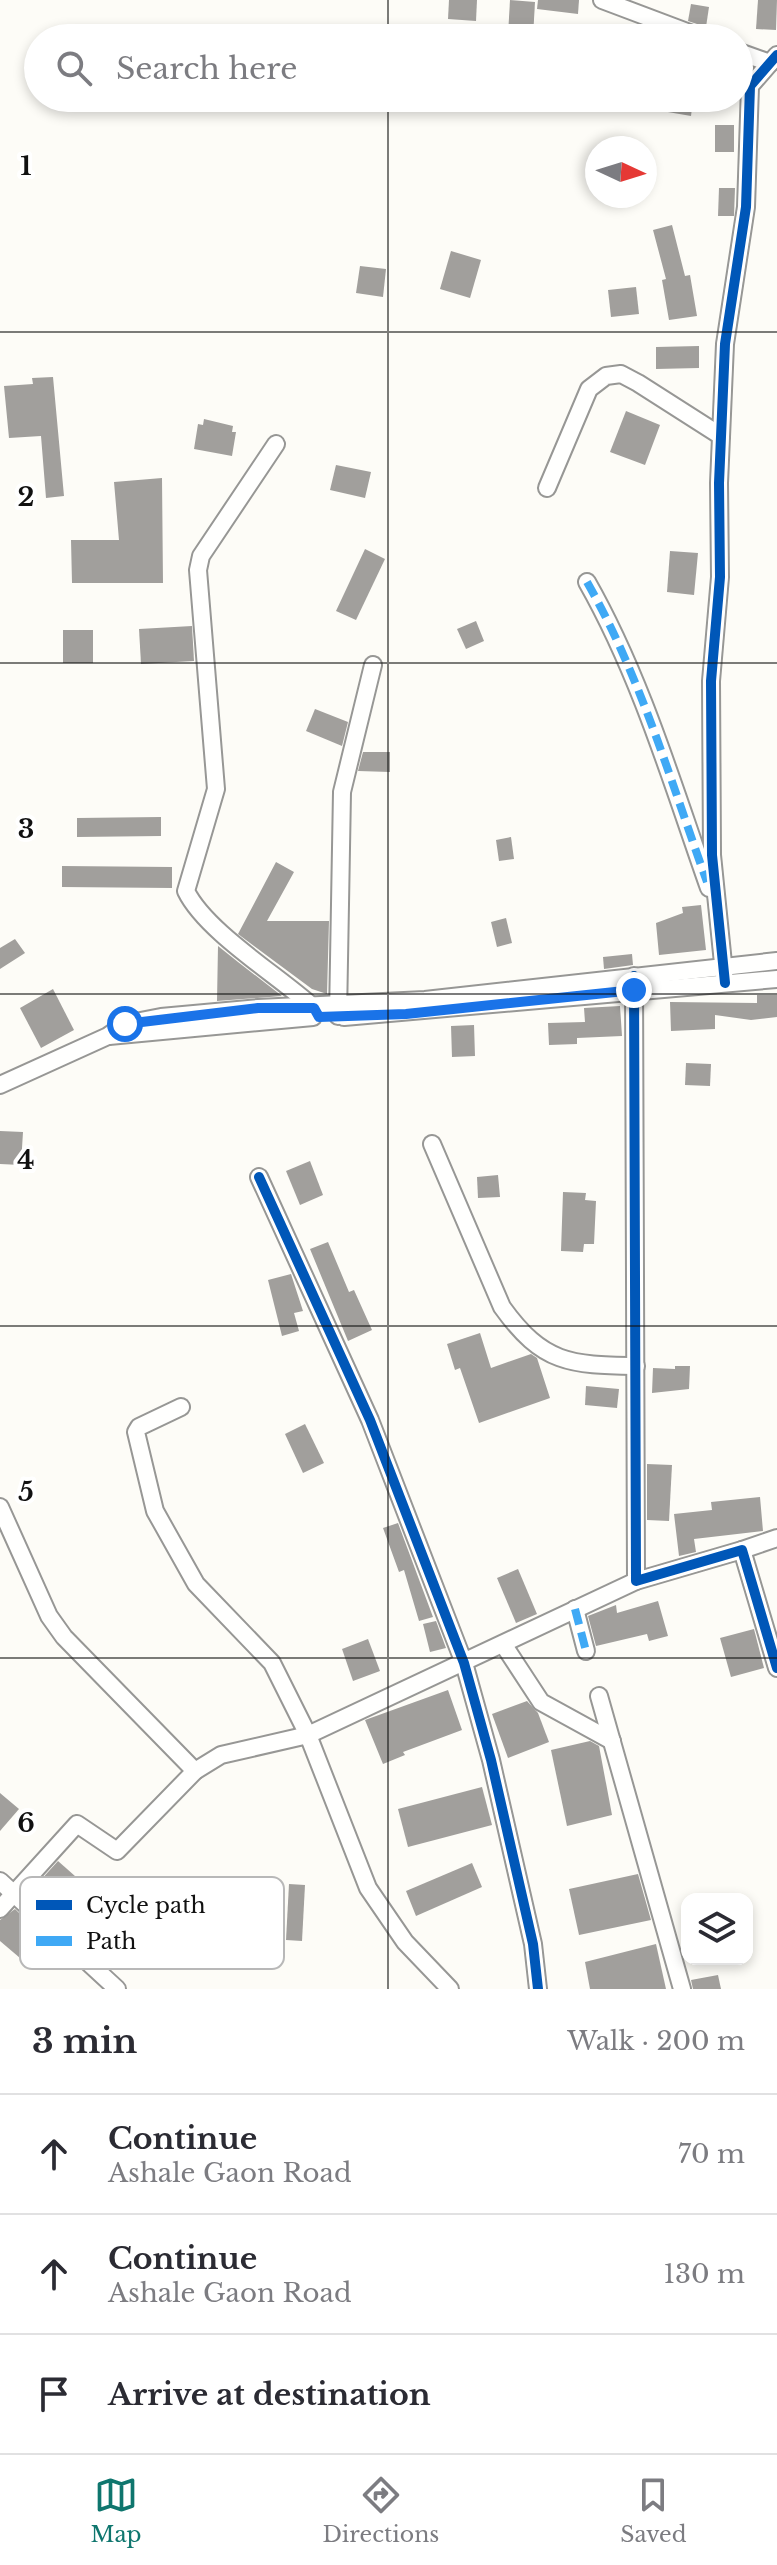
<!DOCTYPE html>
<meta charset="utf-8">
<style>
body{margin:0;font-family:"Libre Baskerville",serif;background:#f7f7f7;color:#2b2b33}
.controls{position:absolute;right:24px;bottom:24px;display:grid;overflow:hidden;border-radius:16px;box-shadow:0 4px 12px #0003}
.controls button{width:72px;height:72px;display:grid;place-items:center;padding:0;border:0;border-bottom:2px solid #e1e1e2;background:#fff;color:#2b2b33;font:40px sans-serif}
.compass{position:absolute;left:585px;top:136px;width:72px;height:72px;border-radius:50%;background:#fff;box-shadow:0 4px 12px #0003;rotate:94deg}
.stop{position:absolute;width:24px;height:24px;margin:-18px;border:6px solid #1a73e8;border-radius:50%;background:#fff}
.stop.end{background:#1a73e8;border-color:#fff;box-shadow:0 2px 8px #0008}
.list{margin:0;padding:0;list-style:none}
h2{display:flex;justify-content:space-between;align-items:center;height:104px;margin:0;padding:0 32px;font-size:34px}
h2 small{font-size:26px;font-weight:400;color:#7c7c81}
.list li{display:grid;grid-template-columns:52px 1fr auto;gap:24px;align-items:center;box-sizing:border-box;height:120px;padding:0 32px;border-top:2px solid #e1e1e2}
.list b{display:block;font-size:30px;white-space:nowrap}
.list p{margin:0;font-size:26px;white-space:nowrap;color:#7c7c81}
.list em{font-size:26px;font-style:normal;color:#7c7c81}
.icon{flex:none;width:44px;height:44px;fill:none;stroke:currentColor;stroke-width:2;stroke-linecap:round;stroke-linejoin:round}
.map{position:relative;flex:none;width:777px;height:1989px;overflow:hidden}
.search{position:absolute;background:#fff;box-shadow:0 4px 12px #0003;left:24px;right:24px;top:24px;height:88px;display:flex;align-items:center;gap:20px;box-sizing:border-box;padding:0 28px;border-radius:44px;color:#7c7c81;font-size:30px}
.sheet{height:464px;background:#fff}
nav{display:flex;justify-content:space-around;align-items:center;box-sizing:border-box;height:112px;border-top:2px solid #e1e1e2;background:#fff;font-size:22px;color:#7c7c81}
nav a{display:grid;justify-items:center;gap:4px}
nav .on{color:#0f766e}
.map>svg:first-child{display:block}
.building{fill:#a19f9c}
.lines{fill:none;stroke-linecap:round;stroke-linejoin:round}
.minor-casing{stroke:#979795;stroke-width:20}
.minor{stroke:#fffffe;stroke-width:16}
.quiet{stroke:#3fa9f5;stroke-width:8;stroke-dasharray:16 8;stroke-linecap:butt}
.cycleway-casing{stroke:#fff;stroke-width:15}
.cycleway{stroke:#0057b8;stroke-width:10}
.route{stroke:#1a73e8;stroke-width:10}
.grid{fill:none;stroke:#111;stroke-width:2;stroke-opacity:0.55}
.key{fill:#fff;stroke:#b8b8b8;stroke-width:2}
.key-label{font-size:22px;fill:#111}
.grid-label{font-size:26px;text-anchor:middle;font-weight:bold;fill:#111;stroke:#fff;stroke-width:8;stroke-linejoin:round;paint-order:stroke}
</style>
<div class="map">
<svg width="777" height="1989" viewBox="0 0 777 1989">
<rect width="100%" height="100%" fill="#fdfcf7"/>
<g class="building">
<polygon points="449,0 477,0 476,21 448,19"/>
<polygon points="510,0 535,2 533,37 508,35"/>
<polygon points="538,0 579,0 578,14 537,9"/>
<polygon points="758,0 777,0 776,30 756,29"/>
<polygon points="691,4 709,7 706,27 688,21"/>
<polygon points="664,98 693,99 691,116 662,111"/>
<rect x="715" y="125" width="19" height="27"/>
<polygon points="719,188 735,188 734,216 718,216"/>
<polygon points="672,225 685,276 690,275 697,316 669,320 662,280 666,279 653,230"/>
<polygon points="451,251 481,260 470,298 440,289"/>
<polygon points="360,266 386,269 383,297 356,293"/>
<polygon points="636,287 639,314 611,317 608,290"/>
<polygon points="699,346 699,368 656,369 656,347"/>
<polygon points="53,377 64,496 46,498 41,436 9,438 4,386 33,384 32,378"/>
<polygon points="626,411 660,425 645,465 610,452"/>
<polygon points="204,419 233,426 232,432 236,432 232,456 194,449 198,424 203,425"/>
<polygon points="336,465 371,472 365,498 330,490"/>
<polygon points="162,478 163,583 72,583 71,540 119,540 114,482"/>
<polygon points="365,549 385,559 356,620 336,611"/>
<polygon points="670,551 698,553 694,595 667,592"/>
<polygon points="476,621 484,641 466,649 457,629"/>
<polygon points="192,626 194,661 141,664 139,629"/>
<rect x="63" y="630" width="30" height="33"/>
<polygon points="315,709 348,722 342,746 306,731"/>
<polygon points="363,752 390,752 390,772 358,771"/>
<polygon points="161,817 161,836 77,837 77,818"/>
<polygon points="511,837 514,859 499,861 496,840"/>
<polygon points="276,862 294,872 267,921 329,921 327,994 312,989 238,934"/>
<polygon points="62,866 172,867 172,888 62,887"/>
<polygon points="701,905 706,950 659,955 656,923 683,913 682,907"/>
<polygon points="506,918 512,943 497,947 491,922"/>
<polygon points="15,939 25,953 0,969 0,948"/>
<polygon points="218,946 238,962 282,996 217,1001"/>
<polygon points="632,954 633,965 604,969 603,957"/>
<polygon points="53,989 74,1030 41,1048 20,1008"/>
<polygon points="757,995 777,995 777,1017 751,1020 715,1015 715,1029 671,1031 670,1002 757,1003"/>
<polygon points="620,1006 622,1036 577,1038 577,1044 549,1045 548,1023 585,1022 584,1008"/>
<polygon points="474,1025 475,1056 452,1057 451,1026"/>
<polygon points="686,1063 711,1064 710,1086 685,1085"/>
<polygon points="0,1131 23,1132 21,1165 0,1164"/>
<polygon points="310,1161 323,1195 300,1205 286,1171"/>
<polygon points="498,1175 500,1197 478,1198 477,1177"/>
<polygon points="563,1192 586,1193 585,1200 596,1201 594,1244 584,1244 583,1252 561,1251"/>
<polygon points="328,1242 349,1292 354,1290 372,1330 348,1341 310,1249"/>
<polygon points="291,1274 303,1311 294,1313 299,1331 282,1336 268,1280"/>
<polygon points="480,1333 491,1368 531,1354 537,1358 550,1398 479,1423 460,1368 455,1370 447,1344"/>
<polygon points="675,1366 690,1366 689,1389 652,1393 653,1368 675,1369"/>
<polygon points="586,1386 619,1389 617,1408 585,1405"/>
<polygon points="305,1424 324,1463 303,1473 285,1434"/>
<polygon points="647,1464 672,1465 669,1521 647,1520"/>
<polygon points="760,1497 763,1531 694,1539 696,1552 679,1556 674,1514 712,1510 711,1502"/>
<polygon points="398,1523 433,1617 419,1621 404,1570 399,1572 383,1528"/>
<polygon points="518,1569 537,1614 516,1623 497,1578"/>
<polygon points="658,1601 668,1636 649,1641 647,1634 596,1646 588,1616 616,1605 617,1613"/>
<polygon points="436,1621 446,1648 430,1652 423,1624"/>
<polygon points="754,1629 764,1668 731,1677 720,1638"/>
<polygon points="368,1639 380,1671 353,1681 342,1649"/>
<polygon points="448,1690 462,1730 403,1752 405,1755 383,1764 365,1720"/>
<polygon points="527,1701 538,1713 549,1742 508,1758 492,1714"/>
<polygon points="590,1741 599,1746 612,1815 567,1826 551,1750"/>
<polygon points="482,1787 492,1825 408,1847 398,1809"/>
<polygon points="0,1793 19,1809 0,1831"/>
<polygon points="58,1861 84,1884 54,1916 29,1893"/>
<polygon points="472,1863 482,1887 416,1916 406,1891"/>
<polygon points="638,1874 651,1920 579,1935 569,1889"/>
<polygon points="289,1884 305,1885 302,1941 286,1940"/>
<polygon points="15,1909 40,1933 20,1958 0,1941 0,1920"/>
<polygon points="656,1944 666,1989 590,1989 585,1962"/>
<polygon points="718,1975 721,1989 693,1989 691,1980"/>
</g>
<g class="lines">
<g class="minor-casing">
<g id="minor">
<polyline points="602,0 703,38"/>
<polyline points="739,52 770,63"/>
<path d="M276 444 201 556 198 570 216 789 186 891C206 932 279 976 314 1008"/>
<polyline points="547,488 589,389 606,376 621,374 638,383 721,436"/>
<path d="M587 582C641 677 673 786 709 888"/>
<polyline points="634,976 636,1581 742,1550 777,1668"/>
<polyline points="725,983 712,855 711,681 720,577 719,483 725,344 746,207 750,86 777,55"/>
<polyline points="338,1016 342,792 373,665"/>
<polyline points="344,1017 777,979"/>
<polyline points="109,1036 313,1017"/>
<polyline points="0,1085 108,1036 125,1024 161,1017 258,1008 425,1000 777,961"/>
<path d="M432 1144 502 1307C543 1364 570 1365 636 1366"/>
<polyline points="259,1177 370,1420 464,1663 491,1760 533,1944 538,1989"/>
<polyline points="181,1407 139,1427 136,1432 155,1511 196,1584 272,1663 308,1735 368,1888 405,1942 450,1989"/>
<polyline points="0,1507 49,1616 64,1637 195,1771"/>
<polyline points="742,1550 777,1538"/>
<polyline points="575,1609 586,1651"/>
<polyline points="503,1644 541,1702 612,1741"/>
<polyline points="599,1696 682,1989"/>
<polyline points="0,1881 117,1989"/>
<polyline points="0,1909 77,1824 117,1851 195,1771 221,1755 308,1735 636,1581"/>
</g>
</g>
<use href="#minor" class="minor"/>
<g class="quiet">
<path d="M587 582C640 675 671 782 707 882"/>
<polyline points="575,1609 586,1651"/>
</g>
<g class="cycleway-casing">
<g id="cycleway">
<polyline points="634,976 636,1581 742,1550 777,1668"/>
<polyline points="725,983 712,855 711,681 720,577 719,483 725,344 746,207 750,86 777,55"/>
<polyline points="259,1177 370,1420 464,1663 491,1760 533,1944 538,1989"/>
</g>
</g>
<use href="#cycleway" class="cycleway"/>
</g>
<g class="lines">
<polyline class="route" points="125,1024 258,1008 314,1008 319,1017 406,1014 634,990"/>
</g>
<path class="grid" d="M388 0V38M388 98V1989M0 332H777M0 663H777M0 994H777M0 1326H777M0 1658H777"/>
<rect x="20" y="1877" width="264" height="92" rx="12" class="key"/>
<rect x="36" y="1900" width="36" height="10" fill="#0057b8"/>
<rect x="36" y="1936" width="36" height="10" fill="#3fa9f5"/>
<g class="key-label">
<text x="86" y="1913">Cycle path</text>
<text x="86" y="1949">Path</text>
</g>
<g class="grid-label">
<text x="26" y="175">1</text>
<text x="26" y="506">2</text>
<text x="26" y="838">3</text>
<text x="26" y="1169">4</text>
<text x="26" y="1501">5</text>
<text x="26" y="1832">6</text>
</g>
</svg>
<div class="controls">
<button><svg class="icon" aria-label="layers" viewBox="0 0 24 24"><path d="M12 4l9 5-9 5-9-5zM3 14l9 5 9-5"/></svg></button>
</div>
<svg class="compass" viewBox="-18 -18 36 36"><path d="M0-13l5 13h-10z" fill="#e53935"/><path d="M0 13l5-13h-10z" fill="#7c7c81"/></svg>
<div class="stop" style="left:125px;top:1024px"></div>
<div class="stop end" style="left:634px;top:990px"></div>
<div class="search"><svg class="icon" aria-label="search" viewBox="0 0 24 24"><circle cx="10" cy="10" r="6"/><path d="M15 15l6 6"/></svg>Search here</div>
</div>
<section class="sheet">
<h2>3 min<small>Walk · 200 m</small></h2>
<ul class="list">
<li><svg class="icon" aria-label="ahead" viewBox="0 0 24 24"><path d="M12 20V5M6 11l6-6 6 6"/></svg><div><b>Continue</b><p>Ashale Gaon Road</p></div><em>70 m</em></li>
<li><svg class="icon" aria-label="ahead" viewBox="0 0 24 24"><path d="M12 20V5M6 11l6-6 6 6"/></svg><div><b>Continue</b><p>Ashale Gaon Road</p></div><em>130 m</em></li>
<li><svg class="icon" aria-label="arrive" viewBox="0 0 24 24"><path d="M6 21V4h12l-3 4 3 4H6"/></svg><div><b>Arrive at destination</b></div></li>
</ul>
</section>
<nav>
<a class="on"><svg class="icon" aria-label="map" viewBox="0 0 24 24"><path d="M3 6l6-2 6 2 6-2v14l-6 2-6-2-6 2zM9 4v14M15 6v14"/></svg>Map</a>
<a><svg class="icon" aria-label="directions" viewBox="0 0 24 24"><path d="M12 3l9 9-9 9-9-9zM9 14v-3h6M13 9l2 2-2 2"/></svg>Directions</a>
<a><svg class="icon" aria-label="saved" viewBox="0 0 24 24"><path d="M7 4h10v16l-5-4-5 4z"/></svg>Saved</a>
</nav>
